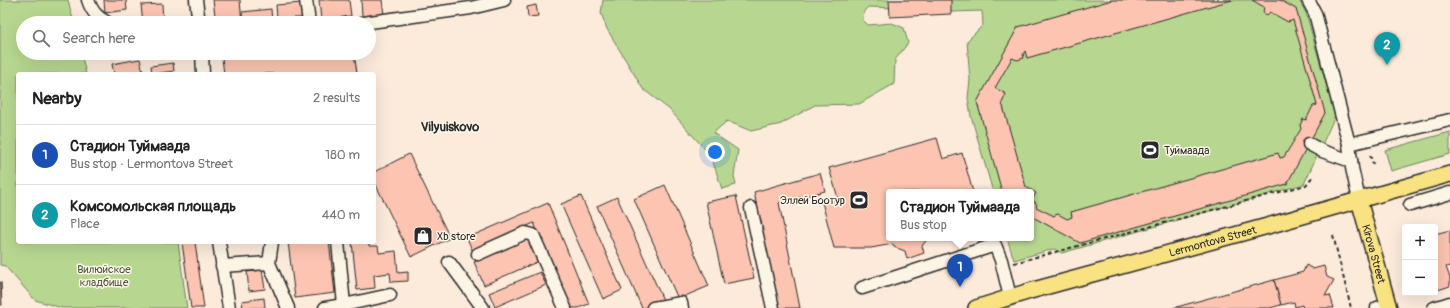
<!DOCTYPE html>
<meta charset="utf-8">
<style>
body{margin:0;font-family:Pangolin,sans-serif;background:#f6f6f6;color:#222}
.controls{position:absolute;right:12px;bottom:12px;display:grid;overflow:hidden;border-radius:4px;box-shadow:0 4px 16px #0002}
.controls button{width:36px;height:36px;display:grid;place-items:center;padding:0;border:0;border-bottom:1px solid #e0e0e0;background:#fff;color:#222;font:20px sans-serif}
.you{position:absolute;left:715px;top:152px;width:14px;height:14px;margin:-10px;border:3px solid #fff;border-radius:50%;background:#1a73e8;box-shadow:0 0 0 6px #1a73e833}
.badge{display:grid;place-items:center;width:26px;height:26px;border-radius:50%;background:#2b2b2b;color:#fff;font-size:13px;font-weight:700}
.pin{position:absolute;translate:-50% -33px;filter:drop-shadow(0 1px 2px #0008)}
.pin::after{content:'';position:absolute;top:21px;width:14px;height:12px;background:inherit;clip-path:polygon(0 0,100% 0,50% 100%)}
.popup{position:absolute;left:886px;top:189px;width:148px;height:52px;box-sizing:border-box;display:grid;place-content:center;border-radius:4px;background:#fff;filter:drop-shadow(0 1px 3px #0005);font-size:13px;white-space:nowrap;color:#767676}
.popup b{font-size:15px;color:#222}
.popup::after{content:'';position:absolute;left:50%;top:100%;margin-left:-8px;border:8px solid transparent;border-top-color:#fff}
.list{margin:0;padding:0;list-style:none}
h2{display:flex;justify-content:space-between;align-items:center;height:52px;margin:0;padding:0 16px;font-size:17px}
h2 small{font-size:13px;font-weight:400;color:#767676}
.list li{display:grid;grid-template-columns:26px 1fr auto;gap:12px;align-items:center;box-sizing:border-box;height:60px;padding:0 16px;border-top:1px solid #e0e0e0}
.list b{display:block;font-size:15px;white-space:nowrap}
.list p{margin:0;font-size:13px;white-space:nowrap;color:#767676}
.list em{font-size:13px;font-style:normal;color:#767676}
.icon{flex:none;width:22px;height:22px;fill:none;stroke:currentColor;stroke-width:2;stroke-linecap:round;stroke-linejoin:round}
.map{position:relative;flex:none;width:1450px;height:308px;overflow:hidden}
.search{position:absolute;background:#fff;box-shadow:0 4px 16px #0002;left:16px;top:16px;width:360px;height:44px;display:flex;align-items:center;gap:10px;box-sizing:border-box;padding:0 14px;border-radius:22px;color:#767676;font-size:15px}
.panel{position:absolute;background:#fff;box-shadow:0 4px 16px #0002;left:16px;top:72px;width:360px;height:172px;border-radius:4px}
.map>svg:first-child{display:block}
.green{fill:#b7d790;stroke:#71815e}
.building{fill:#fcc4b1;stroke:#2b2b2b}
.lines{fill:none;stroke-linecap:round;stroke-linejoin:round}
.minor-casing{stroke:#2b2b2b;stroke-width:15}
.major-casing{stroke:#2b2b2b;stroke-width:18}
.path{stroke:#2b2b2b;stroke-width:2;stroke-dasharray:4 3;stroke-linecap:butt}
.minor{stroke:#fcf5e5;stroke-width:12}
.major{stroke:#f8e281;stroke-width:15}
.labels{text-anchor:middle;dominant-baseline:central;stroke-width:3;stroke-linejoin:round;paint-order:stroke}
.poi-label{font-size:11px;fill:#2b2b2b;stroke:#fcf5e5;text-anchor:start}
.street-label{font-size:11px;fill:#2b2b2b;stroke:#fcf5e5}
.park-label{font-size:11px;fill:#4e5644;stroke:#fcf5e5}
.quarter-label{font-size:13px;font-weight:bold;fill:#2b2b2b;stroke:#fcf5e5}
</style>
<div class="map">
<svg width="1450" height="308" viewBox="0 0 1450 308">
<rect width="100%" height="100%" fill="#fcebdb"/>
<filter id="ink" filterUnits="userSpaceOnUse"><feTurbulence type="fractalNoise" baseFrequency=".025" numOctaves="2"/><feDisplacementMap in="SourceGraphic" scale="8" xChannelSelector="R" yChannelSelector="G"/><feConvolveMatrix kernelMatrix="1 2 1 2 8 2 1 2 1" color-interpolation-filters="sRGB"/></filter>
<g filter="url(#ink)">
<g class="green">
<polygon points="0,0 68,0 74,23 23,23 23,53 81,53 86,74 18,74 18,242 178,242 187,308 62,308 35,300 5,266 0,265"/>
<polygon points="603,0 1299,0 1306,13 1335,116 1304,184 1062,253 1054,249 1014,260 1007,238 1031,238 1031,192 993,192 971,116 968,98 970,80 967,41 983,25 982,11 952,12 950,10 868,7 864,11 863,20 868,25 892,23 904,28 908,43 895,60 894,84 859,104 815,105 781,124 751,131 727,121 713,133 738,150 734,176 736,185 722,189 711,156 670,110 643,89 607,29 601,13"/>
<polygon points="1450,132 1450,154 1391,171 1385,150"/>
</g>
<g class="building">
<polygon points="104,0 126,0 127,10 105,13"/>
<polygon points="213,0 240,0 242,23 216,23"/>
<polygon points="319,0 349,0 351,16 321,20"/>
<polygon points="361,0 382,0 384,14 362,16"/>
<polygon points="889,0 951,0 951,14 890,17"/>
<polygon points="1112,0 1232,0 1027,58 1025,51 1023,54 1024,58 1017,60 1012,58 995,88 1006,94 1002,103 1026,187 1036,193 1032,200 1035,202 1037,205 1036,207 1054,216 1055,215 1058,214 1067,219 1072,217 1071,212 1278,153 1280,158 1284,157 1301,129 1300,125 1303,119 1306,120 1313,106 1317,105 1293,20 1288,22 1270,12 1267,15 1263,13 1264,7 1252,0 1280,0 1296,9 1325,113 1287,184 1080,243 1031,216 1031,192 1002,192 977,102 1018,27"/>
<polygon points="302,3 303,18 294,18 295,23 274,23 273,17 277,17 276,5"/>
<polygon points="162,4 163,21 143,23 141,5"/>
<polygon points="536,5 538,16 528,17 527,7"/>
<polygon points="271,9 272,23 243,23 242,12"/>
<polygon points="110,53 128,53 129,56 111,58"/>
<polygon points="269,53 354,53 357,73 224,74 222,58"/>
<polygon points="140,59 143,72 133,74 114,74 112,64"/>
<polygon points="173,63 174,71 152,74 151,66"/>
<polygon points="937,138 943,159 962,153 973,192 889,192 889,238 928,238 922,246 924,253 907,259 905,251 894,247 893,244 871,248 834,248 822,202 838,198 829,168"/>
<polygon points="409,154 450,238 411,257 374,181 374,172"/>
<polygon points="820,173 825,191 779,203 800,308 777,308 754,192"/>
<polygon points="665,185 709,286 678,299 634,199"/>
<polygon points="581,196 622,290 603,299 561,204"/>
<polygon points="736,196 754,278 724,284 706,202"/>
<polygon points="617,197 663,300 644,308 642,308 597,206"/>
<polygon points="548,203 589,304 578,308 569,308 534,223 472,250 467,238"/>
<polygon points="1450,230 1450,266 1446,267 1450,278 1450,286 1435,291 1435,234"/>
<polygon points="529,238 539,261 484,285 474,262"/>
<polygon points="182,242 195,242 204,308 191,308"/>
<polygon points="288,242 329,242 335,293 295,298"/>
<polygon points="352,242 369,242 369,246 378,246 379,253 396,251 398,273 408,272 408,281 391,282 390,273 374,275 375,288 357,290"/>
<polygon points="1306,265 1313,269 1324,266 1327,277 1334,280 1325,296 1330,295 1334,308 1303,308 1302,305 1295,307 1294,302 1281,305 1274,280 1303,272"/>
<polygon points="262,270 265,289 249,291 247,272"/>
<polygon points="540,272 546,285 495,307 489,293"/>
<polygon points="1274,280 1281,305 1270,308 1173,308"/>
<polygon points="0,282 1,282 2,305 0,305"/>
<polygon points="264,298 265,308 243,308 242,301"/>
</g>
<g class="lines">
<g class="minor-casing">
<g id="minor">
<path d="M88 0C92 12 97 17 108 23"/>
<polyline points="196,0 199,23"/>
<polyline points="306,0 309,23"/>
<polyline points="1308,0 1315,13 1349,144 1352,168 1359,200"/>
<polyline points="177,23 199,22"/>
<polyline points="363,23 471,8 504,0"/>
<polyline points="202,53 203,74"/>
<polyline points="1309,144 1322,151 1351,161"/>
<polyline points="1349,144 1450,120"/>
<polyline points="1410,205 1450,193"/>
<polyline points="751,208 773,308"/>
<polyline points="219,242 229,308"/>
<polyline points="338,242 344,305 390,295"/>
<polyline points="478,254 525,233 533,235 565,308"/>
<polyline points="449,262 483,308"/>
<polyline points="269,263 288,308"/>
<polyline points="222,266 269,263 272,242"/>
<polyline points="862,288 995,245 1001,260 1010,297"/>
<polyline points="325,308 344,305"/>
<polyline points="653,308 681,303 682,308"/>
<polyline points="1377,308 1388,305"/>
<polyline points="1434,308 1450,303"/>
</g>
</g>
<g class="major-casing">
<g id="major">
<path id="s1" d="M1359 200 1389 308"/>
<path id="s2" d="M976 308 1030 291 1264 227 1450 174"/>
</g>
</g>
<g class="path">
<polyline points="1370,155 1373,164"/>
<polyline points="1333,235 1351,308"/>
<polyline points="1014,263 1306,185 1313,176"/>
</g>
<use href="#minor" class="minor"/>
<use href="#major" class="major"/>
</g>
</g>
<defs>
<g id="stadium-square" transform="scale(1)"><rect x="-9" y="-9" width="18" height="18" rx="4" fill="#2b2b2b" stroke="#fcf5e5"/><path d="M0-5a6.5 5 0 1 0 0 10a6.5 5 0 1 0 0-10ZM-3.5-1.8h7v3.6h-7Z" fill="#fff"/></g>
<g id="shop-square" transform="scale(1)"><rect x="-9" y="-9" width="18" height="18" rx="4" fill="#2b2b2b" stroke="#fcf5e5"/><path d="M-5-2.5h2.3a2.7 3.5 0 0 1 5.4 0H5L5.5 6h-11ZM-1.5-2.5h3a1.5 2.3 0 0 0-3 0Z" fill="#fff"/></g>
</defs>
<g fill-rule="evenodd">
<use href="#stadium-square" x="1150" y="150"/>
<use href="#stadium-square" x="859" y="200"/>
<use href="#shop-square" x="423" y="236"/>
</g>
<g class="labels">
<g class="poi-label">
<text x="1164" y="150">Туймаада</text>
<text x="845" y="200" text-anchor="end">Эллей Боотур</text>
<text x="437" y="236">Xb store</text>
</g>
<g class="street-label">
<text stroke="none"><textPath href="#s2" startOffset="246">Lermontova Street</textPath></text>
<text stroke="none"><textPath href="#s1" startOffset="56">Kirova Street</textPath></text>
</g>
<g class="park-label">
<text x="104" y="269">Вилюйское<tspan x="104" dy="13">кладбище</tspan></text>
</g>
<g class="quarter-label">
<text x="450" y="127">Vilyuiskovo</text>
</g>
</g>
</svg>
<div class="controls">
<button>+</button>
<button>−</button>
</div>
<div class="you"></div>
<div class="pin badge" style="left:960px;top:287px;background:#1a4fb4">1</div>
<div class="popup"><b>Стадион Туймаада</b>Bus stop</div>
<div class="pin badge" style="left:1387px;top:65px;background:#0f9aa8">2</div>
<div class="search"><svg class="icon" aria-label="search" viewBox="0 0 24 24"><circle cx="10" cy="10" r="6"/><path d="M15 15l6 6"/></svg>Search here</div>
<section class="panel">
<h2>Nearby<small>2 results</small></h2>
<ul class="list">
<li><span class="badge" style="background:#1a4fb4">1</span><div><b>Стадион Туймаада</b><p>Bus stop · Lermontova Street</p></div><em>180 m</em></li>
<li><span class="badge" style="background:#0f9aa8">2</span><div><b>Комсомольская площадь</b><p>Place</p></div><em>440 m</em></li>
</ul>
</section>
</div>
